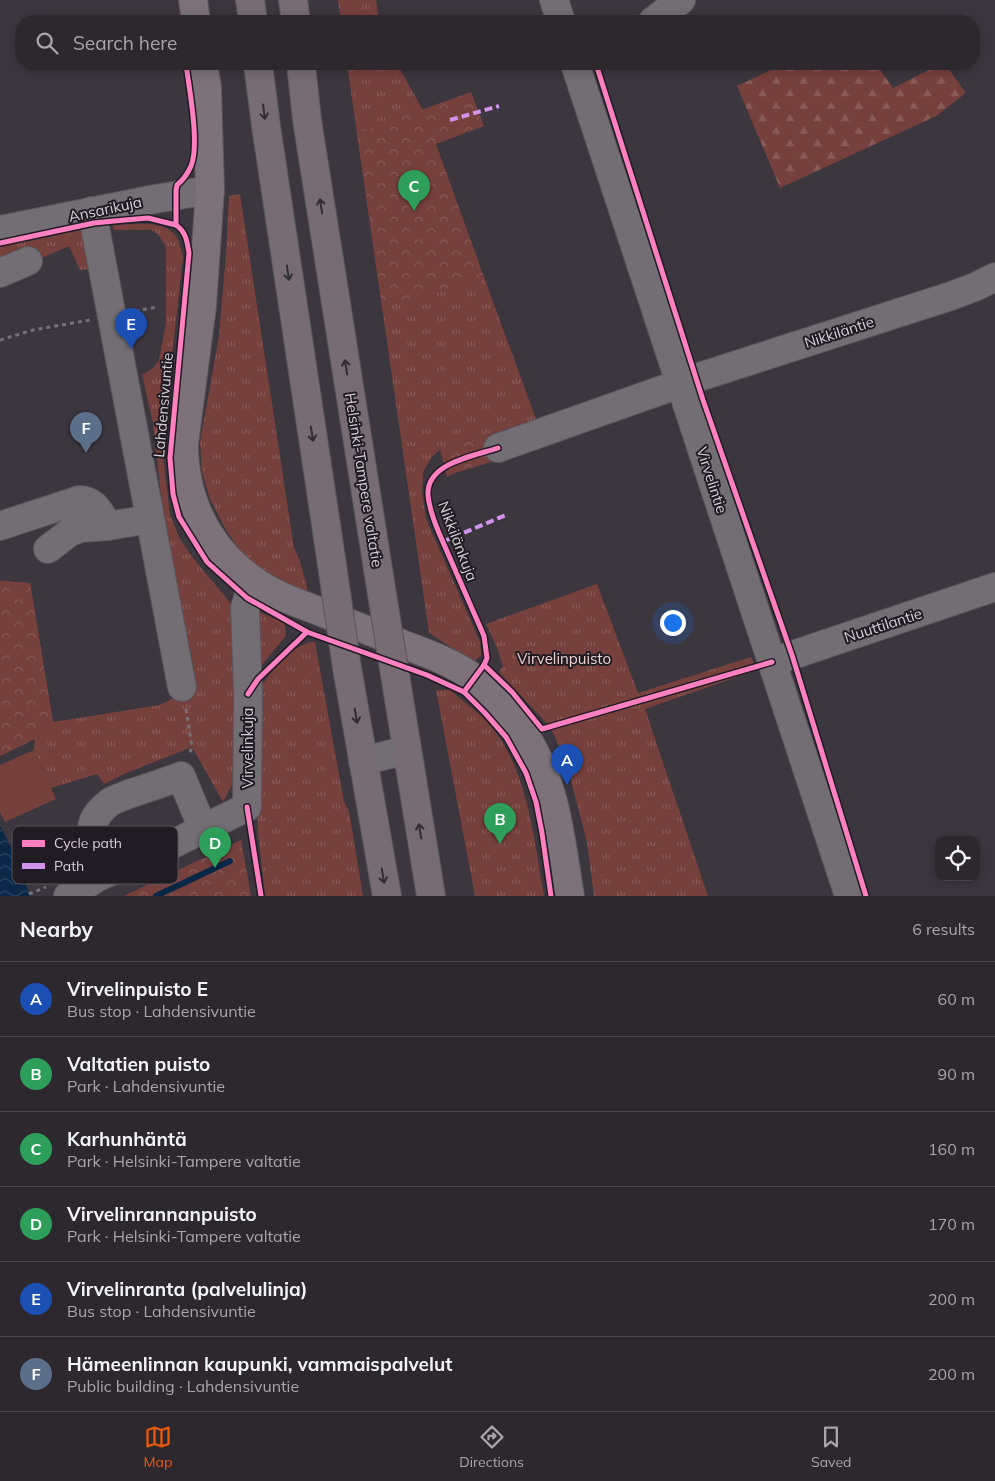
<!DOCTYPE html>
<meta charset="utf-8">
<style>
body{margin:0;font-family:Mulish,sans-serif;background:#39343a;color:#f1f3f6}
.controls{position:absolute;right:15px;bottom:15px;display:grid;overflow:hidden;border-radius:10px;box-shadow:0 2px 12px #0003}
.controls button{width:45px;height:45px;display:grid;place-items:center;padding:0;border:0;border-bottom:1px solid #48444a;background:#2d282e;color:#f1f3f6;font:25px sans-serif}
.you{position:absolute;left:672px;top:622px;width:18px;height:18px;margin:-12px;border:4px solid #fff;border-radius:50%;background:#1a73e8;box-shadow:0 0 0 8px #1a73e833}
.badge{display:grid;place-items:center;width:32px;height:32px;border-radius:50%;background:#ea580c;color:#fff;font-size:16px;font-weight:700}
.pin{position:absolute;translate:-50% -41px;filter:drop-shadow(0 1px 2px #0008)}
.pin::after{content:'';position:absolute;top:26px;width:18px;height:15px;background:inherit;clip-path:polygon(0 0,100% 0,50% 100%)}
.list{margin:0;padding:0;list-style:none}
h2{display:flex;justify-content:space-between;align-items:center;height:65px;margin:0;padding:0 20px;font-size:21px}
h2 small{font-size:16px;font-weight:400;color:#a7a6aa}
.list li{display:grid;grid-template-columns:32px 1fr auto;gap:15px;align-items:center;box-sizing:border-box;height:75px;padding:0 20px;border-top:1px solid #48444a}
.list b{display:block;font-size:19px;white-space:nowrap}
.list p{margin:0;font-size:16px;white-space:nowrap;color:#a7a6aa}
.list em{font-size:16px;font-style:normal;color:#a7a6aa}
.icon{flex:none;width:28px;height:28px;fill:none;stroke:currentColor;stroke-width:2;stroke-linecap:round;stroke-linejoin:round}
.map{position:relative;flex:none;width:995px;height:896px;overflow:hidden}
.search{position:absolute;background:#2d282e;box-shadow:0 2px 12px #0003;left:15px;right:15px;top:15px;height:55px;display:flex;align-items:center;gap:12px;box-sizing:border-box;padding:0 18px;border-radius:20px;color:#a7a6aa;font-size:19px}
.sheet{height:515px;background:#2d282e}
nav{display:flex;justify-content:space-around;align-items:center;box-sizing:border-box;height:70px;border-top:1px solid #48444a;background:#2d282e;font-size:14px;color:#a7a6aa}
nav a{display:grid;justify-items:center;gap:2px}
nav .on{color:#ea580c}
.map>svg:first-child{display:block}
.grass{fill:url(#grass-tufts)}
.forest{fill:url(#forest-firs)}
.park{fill:url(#park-crowns)}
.pitch{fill:#76403d}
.water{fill:url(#water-waves)}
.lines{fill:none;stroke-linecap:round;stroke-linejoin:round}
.stream{stroke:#0a2748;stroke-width:6}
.minor-casing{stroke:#5a545b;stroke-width:30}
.major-casing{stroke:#5a545b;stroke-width:30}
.highway-casing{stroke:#5a545b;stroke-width:30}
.path{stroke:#757176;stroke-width:3;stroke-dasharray:4 4;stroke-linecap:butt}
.minor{stroke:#726e74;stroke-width:28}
.major{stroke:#7d727a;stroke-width:28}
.highway{stroke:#786c74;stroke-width:28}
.highway-bridge-casing{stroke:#5a545b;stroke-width:30;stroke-linecap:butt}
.highway-bridge{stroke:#786c74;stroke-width:28}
.quiet{stroke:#d193ec;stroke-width:4;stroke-dasharray:8 4;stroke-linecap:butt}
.cycleway-casing{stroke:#211c23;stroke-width:8}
.cycleway{stroke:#ff80c0;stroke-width:5}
.oneway{stroke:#322c33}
.labels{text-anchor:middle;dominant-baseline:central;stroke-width:4;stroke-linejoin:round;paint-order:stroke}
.street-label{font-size:15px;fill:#d7cfd8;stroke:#211c23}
.park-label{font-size:15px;fill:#ecd1ce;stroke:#211c23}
.key{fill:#211c23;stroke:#585259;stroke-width:1}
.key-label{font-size:14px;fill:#d7cfd8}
</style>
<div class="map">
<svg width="995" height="896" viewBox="0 0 995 896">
<defs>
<pattern id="grass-tufts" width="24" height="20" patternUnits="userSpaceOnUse" patternTransform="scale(1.25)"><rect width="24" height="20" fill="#76403d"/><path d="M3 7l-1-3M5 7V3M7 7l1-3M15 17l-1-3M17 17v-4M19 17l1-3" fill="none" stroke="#895b58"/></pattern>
<pattern id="forest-firs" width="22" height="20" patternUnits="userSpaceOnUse" patternTransform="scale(1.25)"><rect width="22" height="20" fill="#76403d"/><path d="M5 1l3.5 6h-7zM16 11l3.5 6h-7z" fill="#895b58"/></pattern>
<pattern id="park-crowns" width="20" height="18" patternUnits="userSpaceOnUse" patternTransform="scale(1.25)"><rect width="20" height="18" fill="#76403d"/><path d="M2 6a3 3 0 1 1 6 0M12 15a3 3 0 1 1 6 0" fill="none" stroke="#895b58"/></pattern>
<pattern id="water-waves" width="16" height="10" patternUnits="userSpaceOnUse" patternTransform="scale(1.25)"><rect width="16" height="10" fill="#0a2748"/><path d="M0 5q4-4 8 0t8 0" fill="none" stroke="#2d4562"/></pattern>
</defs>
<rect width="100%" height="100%" fill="#3c363e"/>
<g class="grass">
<polygon points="338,0 376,0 379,21 341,21"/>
<polygon points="347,64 397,64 423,110 536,419 440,450 431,458 423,472 422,491 426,519 480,642 481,655 474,662 429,633"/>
<polygon points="240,194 294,548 300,561 309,595 264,576 244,556 226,530 210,499 202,472 200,442 219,336 226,254 229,196"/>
<path d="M113 225C133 225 165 218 177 238 180 243 181 251 183 257L162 446 170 515 180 539 193 558 233 606 236 699 235 779 223 802 192 747 124 774 104 784 97 774 51 788 34 750 35 739 0 756V581L30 583 53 722 160 705 196 686 191 653 166 540 153 423 142 375 153 368 159 360 166 323V247L158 234 151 230H114Z"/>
<polygon points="82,228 91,269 80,270 69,246 35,261 0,264 0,245"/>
<polygon points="597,584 638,693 751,657 757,670 645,709 708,896 594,896 587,842 566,762 551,728 499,672 503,666 497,648 486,624"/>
<polygon points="259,612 284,623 286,631 285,637 254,674 254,615"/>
<polygon points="309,642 315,642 344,802 349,811 363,896 266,896 265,894 258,833 253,708 258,690 273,670 291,651"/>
<path d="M436 690H450C462 701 477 711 488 723 528 768 534 839 544 896H475Z"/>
</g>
<polygon class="forest" points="784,64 876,64 893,88 941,64 945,64 966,93 936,116 780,188 737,86"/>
<g class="park">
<polygon points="471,92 484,126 436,144 484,278 382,306 357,133"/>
<polygon points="536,419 547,445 455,473 447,477 440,450"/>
<polygon points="0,581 30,583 53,722 35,738 0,756"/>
<polygon points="241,840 251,896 124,896"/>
</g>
<polygon class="pitch" points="34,750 56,799 5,822 0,812 0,765"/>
<polygon class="water" points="0,826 15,854 30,896 0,896"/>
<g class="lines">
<polyline class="stream" points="156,896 230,861"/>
<g class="minor-casing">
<g id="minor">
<polyline points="554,0 561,21"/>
<polyline points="653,21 681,0"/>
<polyline points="575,64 849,896"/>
<polyline points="92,211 182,687"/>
<polyline points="0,230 155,199 210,190"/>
<polyline points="0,273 28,261"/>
<polyline points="498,448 696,378 951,296 975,287 995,277"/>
<path d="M0 526 79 500C96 500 100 514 108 526"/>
<polyline points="48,549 70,532 81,528 108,526 150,519"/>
<polyline points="772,662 995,587"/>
<polyline points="363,761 407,750"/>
<path d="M116 869C92 850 80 825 109 803 113 799 121 798 126 795 144 789 163 783 181 776L201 824 205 828"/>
<polyline points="68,896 98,877 163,849 247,807 248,694 245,608 253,580"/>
</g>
</g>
<g class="major-casing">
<g id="major">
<polyline points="193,0 196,21"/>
<path d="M203 64 207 87 210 190 202 306 184 444C184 499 207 547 253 580 273 595 298 603 321 612 348 623 375 633 402 644 426 653 452 662 474 678 492 691 512 715 524 734 556 781 561 841 570 896"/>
</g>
</g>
<g class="highway-casing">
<g id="highway">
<polyline points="250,0 253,21"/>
<polyline points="293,0 296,21"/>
<polyline points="258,64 266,126 331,558"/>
<polyline points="301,64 307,120 381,588"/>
<polyline points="347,668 387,896"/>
<polyline points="397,687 431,896"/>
</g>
</g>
<g class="path">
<polyline points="135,311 157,307"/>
<polyline points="0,340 33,330 90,320"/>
<polyline points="186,709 192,747 189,755"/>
<polyline points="29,894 46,887"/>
</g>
<use href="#minor" class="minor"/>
<use href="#major" class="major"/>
<use href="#highway" class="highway"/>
<g class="highway-bridge-casing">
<g id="highway-bridge">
<polyline points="331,558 347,668"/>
<polyline points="381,588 397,687"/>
</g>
</g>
<use href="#highway-bridge" class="highway-bridge"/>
<g class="quiet">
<polyline points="450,120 499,106"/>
<polyline points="442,542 506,515"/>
</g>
<g class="cycleway-casing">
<g id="cycleway">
<path d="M186 64C189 88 200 144 191 166 188 173 183 180 177 185L176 190V225C186 232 187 241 189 253L170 458 173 494 179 517 207 562 247 598 307 632 427 675 464 692 485 713 506 737 526 773 536 802 542 833 551 896"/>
<polyline points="596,64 703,400 792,655 866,896"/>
<polyline points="0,243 94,223 114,221 148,218 176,225"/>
<polyline points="484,665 512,692 542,729 772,662"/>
<path d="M464 692 484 665 487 658 484 636 439 533C434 521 429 508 428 495 426 463 474 456 498 448"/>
<polyline points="248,694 258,679 307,632"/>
<polyline points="247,807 261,896"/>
</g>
</g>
<use href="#cycleway" class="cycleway"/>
</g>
<defs><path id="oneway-shaft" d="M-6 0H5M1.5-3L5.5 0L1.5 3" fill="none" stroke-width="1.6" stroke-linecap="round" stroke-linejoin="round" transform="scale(1.25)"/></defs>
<g class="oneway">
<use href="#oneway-shaft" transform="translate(264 112) rotate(83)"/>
<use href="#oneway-shaft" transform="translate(321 206) rotate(-99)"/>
<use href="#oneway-shaft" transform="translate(288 273) rotate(81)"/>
<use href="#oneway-shaft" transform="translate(346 367) rotate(-99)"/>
<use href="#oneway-shaft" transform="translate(312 434) rotate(81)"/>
<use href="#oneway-shaft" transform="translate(356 716) rotate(80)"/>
<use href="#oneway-shaft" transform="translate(420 831) rotate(-99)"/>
<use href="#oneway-shaft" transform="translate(383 876) rotate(80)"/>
</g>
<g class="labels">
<g class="street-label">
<text transform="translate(105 209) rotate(-12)">Ansarikuja</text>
<text transform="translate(839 332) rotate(-18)">Nikkiläntie</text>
<text transform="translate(163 405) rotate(-85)">Lahdensivuntie</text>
<text transform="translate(364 480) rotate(81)">Helsinki-Tampere valtatie</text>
<text transform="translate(712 480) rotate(72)">Virvelintie</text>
<text transform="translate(458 541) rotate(69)">Nikkilänkuja</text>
<text transform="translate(883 625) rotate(-18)">Nuuttilantie</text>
<text transform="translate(247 748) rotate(-90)">Virvelinkuja</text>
</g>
<g class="park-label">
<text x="564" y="658">Virvelinpuisto</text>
</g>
</g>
<rect x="12" y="826" width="166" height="58" rx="8" class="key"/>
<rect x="22" y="840" width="23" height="7" fill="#ff80c0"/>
<rect x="22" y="863" width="23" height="6" fill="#d193ec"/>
<g class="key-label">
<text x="54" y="848">Cycle path</text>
<text x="54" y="871">Path</text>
</g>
</svg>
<div class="controls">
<button><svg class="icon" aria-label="locate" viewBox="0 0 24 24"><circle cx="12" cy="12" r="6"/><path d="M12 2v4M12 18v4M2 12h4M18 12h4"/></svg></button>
</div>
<div class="you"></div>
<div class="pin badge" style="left:567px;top:785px;background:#1a4fb4">A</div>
<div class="pin badge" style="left:500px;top:844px;background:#2e9e5b">B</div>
<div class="pin badge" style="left:414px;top:211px;background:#2e9e5b">C</div>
<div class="pin badge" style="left:215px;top:868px;background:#2e9e5b">D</div>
<div class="pin badge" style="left:131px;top:349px;background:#1a4fb4">E</div>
<div class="pin badge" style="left:86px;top:453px;background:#5c6f8a">F</div>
<div class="search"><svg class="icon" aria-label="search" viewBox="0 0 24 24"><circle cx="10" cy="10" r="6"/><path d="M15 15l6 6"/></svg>Search here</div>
</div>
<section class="sheet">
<h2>Nearby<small>6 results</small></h2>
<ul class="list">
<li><span class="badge" style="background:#1a4fb4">A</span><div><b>Virvelinpuisto E</b><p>Bus stop · Lahdensivuntie</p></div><em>60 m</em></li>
<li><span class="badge" style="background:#2e9e5b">B</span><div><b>Valtatien puisto</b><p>Park · Lahdensivuntie</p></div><em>90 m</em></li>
<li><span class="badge" style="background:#2e9e5b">C</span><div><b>Karhunhäntä</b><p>Park · Helsinki-Tampere valtatie</p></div><em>160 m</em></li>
<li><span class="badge" style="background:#2e9e5b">D</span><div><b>Virvelinrannanpuisto</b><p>Park · Helsinki-Tampere valtatie</p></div><em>170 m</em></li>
<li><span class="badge" style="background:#1a4fb4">E</span><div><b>Virvelinranta (palvelulinja)</b><p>Bus stop · Lahdensivuntie</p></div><em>200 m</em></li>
<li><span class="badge" style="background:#5c6f8a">F</span><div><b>Hämeenlinnan kaupunki, vammaispalvelut</b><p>Public building · Lahdensivuntie</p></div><em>200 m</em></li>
</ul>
</section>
<nav>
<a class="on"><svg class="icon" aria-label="map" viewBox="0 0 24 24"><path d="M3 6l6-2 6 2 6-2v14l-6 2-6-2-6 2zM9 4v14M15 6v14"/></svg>Map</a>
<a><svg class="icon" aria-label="directions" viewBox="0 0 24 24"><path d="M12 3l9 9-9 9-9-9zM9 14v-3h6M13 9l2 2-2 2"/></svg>Directions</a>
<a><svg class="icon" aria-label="saved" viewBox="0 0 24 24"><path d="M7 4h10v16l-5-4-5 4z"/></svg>Saved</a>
</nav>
